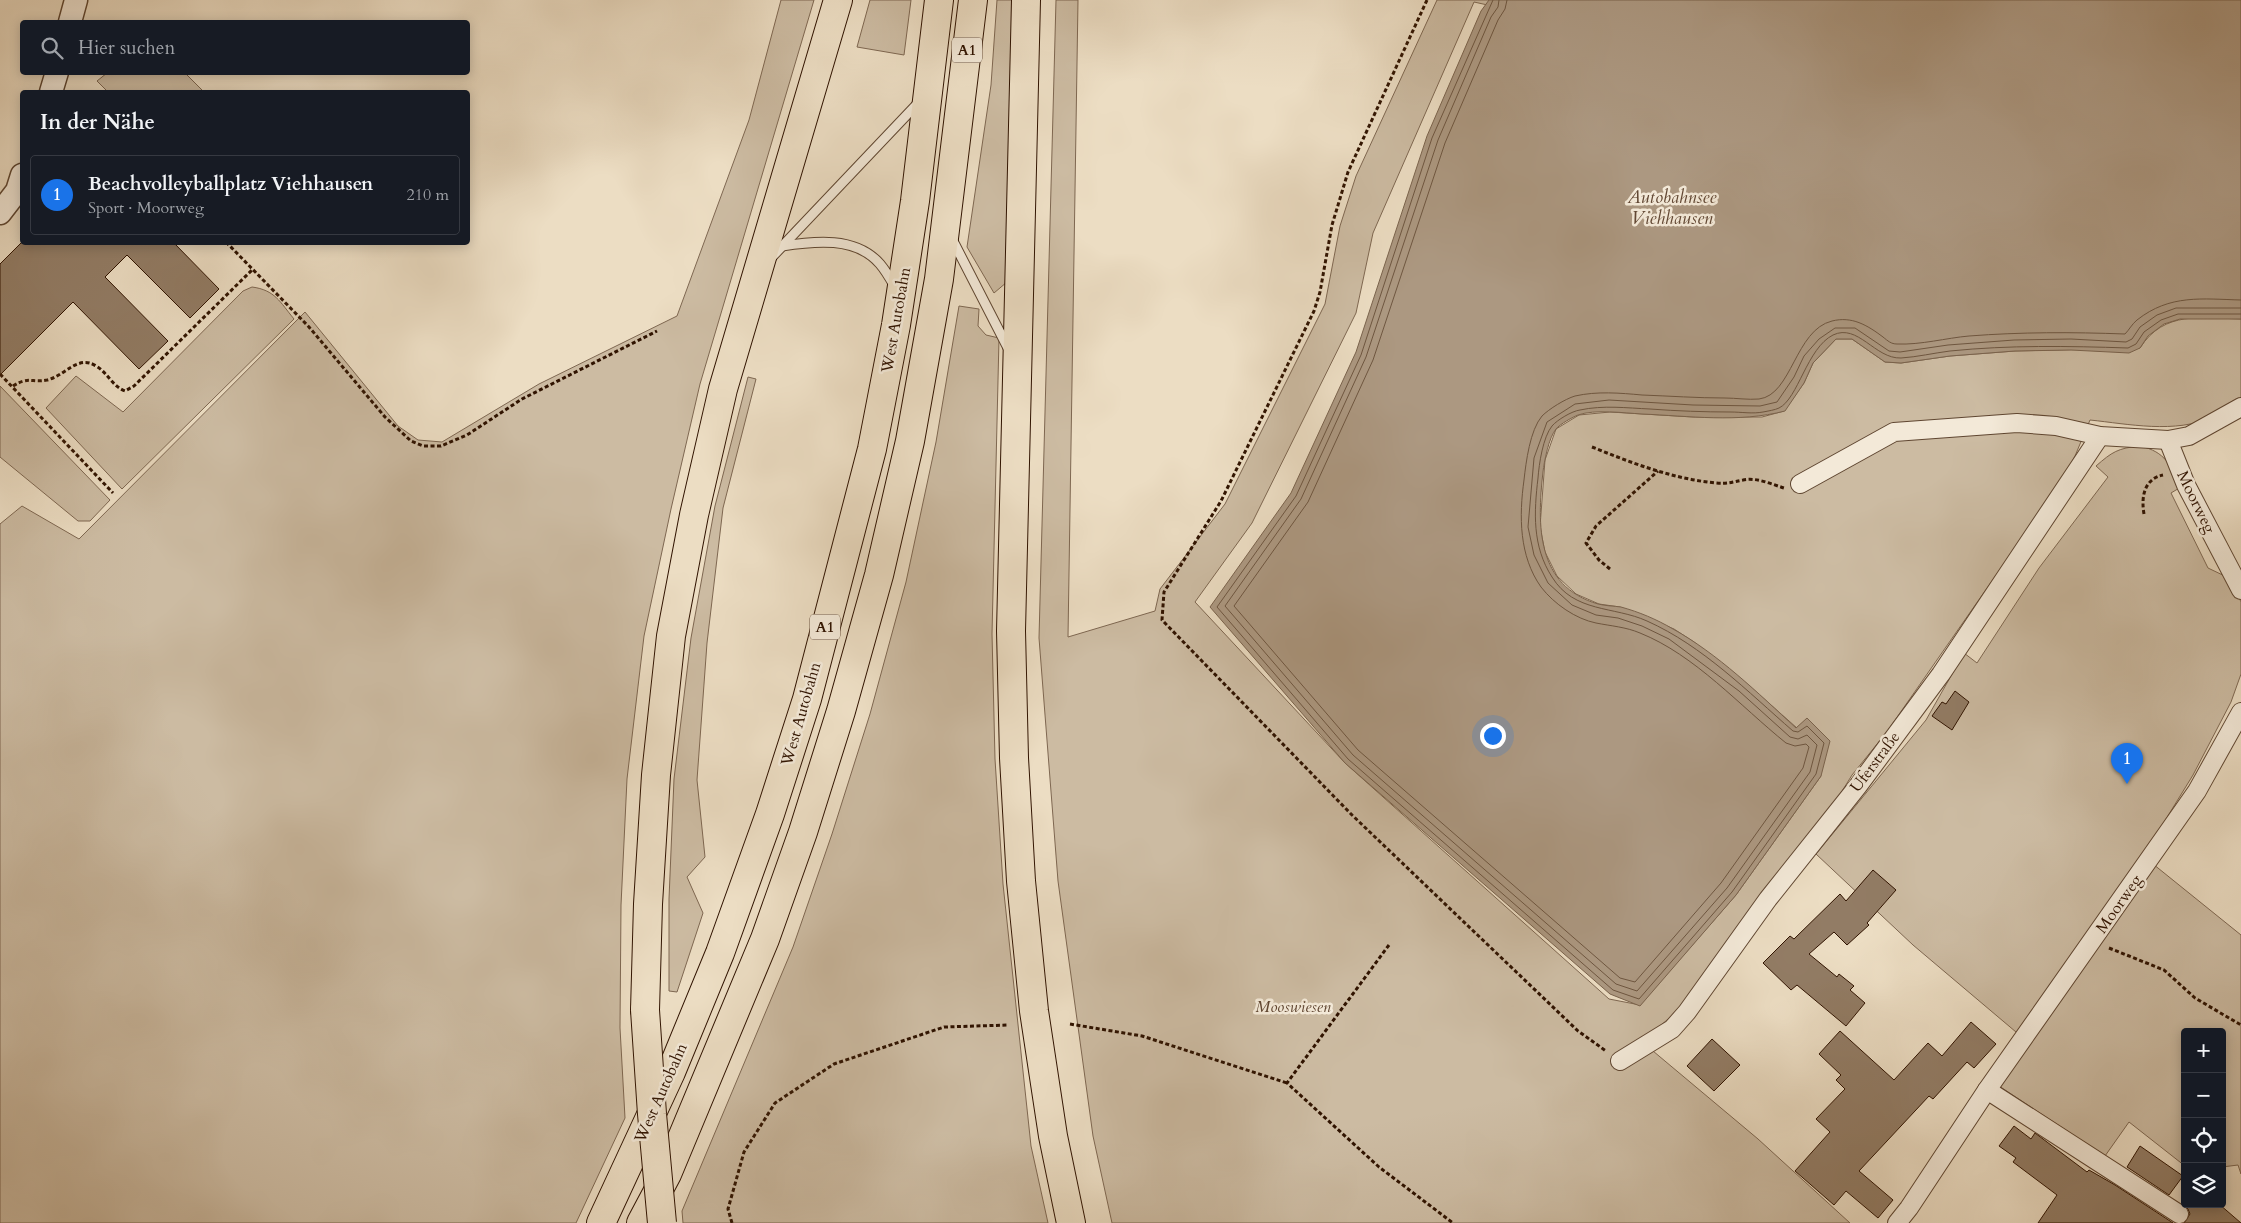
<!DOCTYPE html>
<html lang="de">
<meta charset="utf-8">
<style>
body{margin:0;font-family:Cardo,serif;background:#242831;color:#f1f3f6}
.controls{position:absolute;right:15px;bottom:15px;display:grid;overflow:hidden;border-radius:5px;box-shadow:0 2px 12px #0003}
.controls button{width:45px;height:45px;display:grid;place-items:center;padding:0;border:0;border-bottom:1px solid #363941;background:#171b24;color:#f1f3f6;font:25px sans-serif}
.you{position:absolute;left:1492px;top:735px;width:18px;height:18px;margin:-12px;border:4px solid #fff;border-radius:50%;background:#1a73e8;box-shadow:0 0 0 8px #1a73e833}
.badge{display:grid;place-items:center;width:32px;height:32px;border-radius:50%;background:#1a73e8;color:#fff;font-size:16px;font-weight:700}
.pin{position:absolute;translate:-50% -41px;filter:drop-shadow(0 1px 2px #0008)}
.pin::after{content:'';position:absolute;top:26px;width:18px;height:15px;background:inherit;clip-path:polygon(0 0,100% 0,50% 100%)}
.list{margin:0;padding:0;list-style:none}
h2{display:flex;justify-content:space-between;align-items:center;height:65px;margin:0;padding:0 20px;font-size:21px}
h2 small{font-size:16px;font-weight:400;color:#9ea1a6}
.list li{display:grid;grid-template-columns:32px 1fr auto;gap:15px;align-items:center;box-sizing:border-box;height:80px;margin:0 10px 10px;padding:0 10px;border:1px solid #363941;border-radius:5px}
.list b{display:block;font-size:19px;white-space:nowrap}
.list p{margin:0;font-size:16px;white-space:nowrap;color:#9ea1a6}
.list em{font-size:16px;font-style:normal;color:#9ea1a6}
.icon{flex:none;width:28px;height:28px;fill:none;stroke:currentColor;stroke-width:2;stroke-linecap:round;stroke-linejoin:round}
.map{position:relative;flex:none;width:2241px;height:1223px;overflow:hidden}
.search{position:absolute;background:#171b24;box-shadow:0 2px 12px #0003;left:20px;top:20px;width:450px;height:55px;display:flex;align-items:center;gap:12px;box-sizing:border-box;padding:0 18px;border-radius:5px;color:#9ea1a6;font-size:19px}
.panel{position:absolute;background:#171b24;box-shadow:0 2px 12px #0003;left:20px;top:90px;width:450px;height:155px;border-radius:5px}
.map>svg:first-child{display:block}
.green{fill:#ccbba2;stroke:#7e6751}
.water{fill:#ac9881;stroke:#7a634d}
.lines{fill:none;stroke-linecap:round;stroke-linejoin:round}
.shore{stroke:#6e5640;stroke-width:1}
.building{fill:#927c65;stroke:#301300}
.service-casing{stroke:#5f4631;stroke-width:11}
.minor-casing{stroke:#5f4631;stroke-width:20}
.tertiary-casing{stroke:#5f4631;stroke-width:25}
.motorway-casing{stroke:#301300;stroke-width:30}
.path{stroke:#301300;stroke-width:3;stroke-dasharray:4 2.5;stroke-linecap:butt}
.service{stroke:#f3e9d8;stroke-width:9}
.minor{stroke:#f3e9d8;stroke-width:18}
.tertiary{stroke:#f3e9d8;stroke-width:22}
.motorway{stroke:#ecddc3;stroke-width:28}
.motorway-bridge-casing{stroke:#301300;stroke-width:30;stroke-linecap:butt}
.motorway-bridge{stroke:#ecddc3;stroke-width:28}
.labels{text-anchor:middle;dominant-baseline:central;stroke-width:5;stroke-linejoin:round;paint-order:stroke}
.shield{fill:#f3e9d8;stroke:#6a5341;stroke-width:1}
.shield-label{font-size:15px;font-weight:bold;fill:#301300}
.street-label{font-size:16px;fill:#301300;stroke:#f3e9d8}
.park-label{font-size:16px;font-style:italic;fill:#5f4531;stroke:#f3e9d8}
.water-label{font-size:18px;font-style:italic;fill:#624834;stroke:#f3e9d8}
</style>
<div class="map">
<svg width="2241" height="1223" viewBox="0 0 2241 1223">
<rect width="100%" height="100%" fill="#ecddc3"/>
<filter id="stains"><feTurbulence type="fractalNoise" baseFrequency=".004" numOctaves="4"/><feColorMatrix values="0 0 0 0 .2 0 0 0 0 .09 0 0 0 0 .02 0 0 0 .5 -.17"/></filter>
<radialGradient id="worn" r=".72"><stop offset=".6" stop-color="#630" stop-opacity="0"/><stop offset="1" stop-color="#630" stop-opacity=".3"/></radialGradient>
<g class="green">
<polygon points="781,0 814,0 700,384 671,509 644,636 627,779 621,905 620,1028 625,1118 576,1223 0,1223 0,524 22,506 79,539 305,312 398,426 418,440 442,442 539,384 677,316 749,120"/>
<polygon points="870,0 911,0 904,55 857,47"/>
<polygon points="997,0 1014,0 1007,282 994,293 967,247 991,85"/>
<path d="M1056 0H1078L1068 637 1155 611 1160 589 1225 504 1325 304 1340 226 1356 176 1437 0H1508L1492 6 1474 2 1373 233 1356 313 1252 523 1195 602 1345 763 1609 999 1640 1005 1736 895 1821 776 1797 728 1746 683 1694 642 1674 629 1620 607 1599 604 1576 594 1557 576 1545 552 1540 527 1545 460 1556 429 1579 415 1610 412 1693 417H1762L1784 411 1804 383 1813 363 1836 339H1852L1885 362 1901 363 1950 356 2015 351 2140 348C2164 310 2202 318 2241 319V398C2231 404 2222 412 2212 417 2176 434 2128 424 2090 420L2075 456 2061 482 1886 733 1852 775 1828 814 1675 1013 1645 1039 1653 1051 1758 1139 1850 1223H1112L1093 1136 1058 881 1039 638Z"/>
<polygon points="107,73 185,73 204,92 108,92 97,81"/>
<path d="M252 287C275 290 280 302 294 319L122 489 46 408 76 376 123 412 243 291Z"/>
<polygon points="959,306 979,309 978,326 986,335 999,338 992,634 995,759 1003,884 1031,1146 1048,1223 683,1223 682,1211 793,947 832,834 870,714 906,582 936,442"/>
<polygon points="748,377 756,379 723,508 707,643 697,780 705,857 687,877 703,913 677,992 669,991 669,899 674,779 691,638 715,506"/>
<polygon points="0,386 110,500 90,521 78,521 0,457"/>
<path d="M2140 446C2166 452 2170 465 2181 487L2171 493 2208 568 2231 579 2241 602V674L2231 702 2193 775 2142 858 2153 864 2241 935V1174L2238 1165 2222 1167V1032H2185V1166L2129 1122 2105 1156 1999 1086 2029 1043 1913 945 1816 854 1926 720 1964 653 1977 663 2039 568 2108 477 2096 466C2112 452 2118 448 2140 446Z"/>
</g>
<path class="water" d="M1489 0H2241V319H2180L2164 324 2148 336 2140 348 2129 353 2071 350 2015 351 1950 356 1901 363 1885 362 1852 339H1836L1813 363 1804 383 1785 411C1739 423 1689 416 1642 414 1624 413 1595 409 1578 415 1573 417 1560 424 1556 429 1549 437 1544 462 1543 472 1537 525 1536 586 1598 604 1606 606 1614 606 1621 607 1639 612 1656 619 1673 629 1718 654 1758 693 1796 728L1807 718 1830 741 1821 776 1736 895 1640 1006 1610 994 1345 763 1210 607 1291 493 1356 352 1427 136 1481 11Z"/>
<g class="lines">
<g class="shore">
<path d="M1493 0 1432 138 1361 355 1296 496 1217 607 1348 759 1613 990 1639 999 1732 892 1816 774 1824 743 1807 726 1798 732 1793 731C1748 692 1703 646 1647 621 1614 606 1574 613 1552 577 1532 546 1534 512 1538 478 1539 464 1543 437 1552 426 1557 420 1572 411 1580 410 1603 405 1627 408 1650 409 1677 411 1704 412 1731 412 1741 412 1753 414 1763 412 1768 411 1775 410 1779 408 1798 399 1807 348 1833 335 1858 323 1875 359 1901 358 1917 357 1934 353 1950 351 2009 345 2068 346 2128 348L2136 344 2144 332 2161 320 2178 314H2241"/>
<polyline points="1499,0 1498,7 1491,17 1438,140 1366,357 1301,499 1225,606 1353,755 1616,984 1637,991 1727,888 1810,772 1817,745 1807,735 1798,739 1790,737 1739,691 1669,639 1642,626 1618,618 1596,615 1572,605 1548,583 1534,555 1528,527 1534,458 1547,422 1575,404 1609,400 1693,405 1760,406 1777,402 1794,377 1804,356 1819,339 1835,328 1855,328 1889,351 1900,352 1948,345 2014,340 2071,339 2126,342 2132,339 2140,327 2157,315 2176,308 2241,308"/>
<path d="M1507 0 1505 9 1498 20 1445 143 1373 360 1308 502 1234 606 1358 750 1620 978 1635 982 1721 883 1803 768 1809 747 1806 744 1795 746 1786 743C1740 706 1695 655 1640 633 1626 627 1611 626 1596 623 1576 619 1554 604 1541 587 1519 556 1519 516 1524 480 1526 462 1530 430 1542 416 1549 409 1565 399 1575 396 1597 391 1620 393 1642 395 1670 396 1697 398 1725 398 1736 398 1748 400 1759 399 1792 395 1795 330 1832 321 1852 316 1867 325 1883 337 1888 341 1891 344 1897 344 1921 345 1946 338 1969 336 2021 332 2072 332 2125 334 2129 330 2132 324 2137 320 2170 294 2202 299 2241 300"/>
</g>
</g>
<g class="building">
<polygon points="22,242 173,242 219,289 190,318 127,255 105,277 168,341 139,369 73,302 0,375 0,264"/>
<polygon points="1955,691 1969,702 1952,730 1932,716 1942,702 1946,704"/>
<polygon points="1873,870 1896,890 1867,923 1869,925 1847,945 1834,932 1809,954 1837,977 1839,974 1854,986 1850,990 1865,1003 1846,1026 1797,985 1791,990 1763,963 1790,936 1794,939 1840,894 1846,901"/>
<polygon points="1971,1022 1996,1044 1974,1068 1967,1062 1933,1099 1929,1096 1859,1171 1893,1200 1878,1218 1846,1191 1834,1205 1795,1171 1830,1132 1816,1119 1845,1089 1836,1080 1841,1075 1819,1054 1840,1031 1894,1080 1928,1043 1942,1056"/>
<polygon points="1712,1039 1740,1065 1714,1091 1687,1066"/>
<polygon points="2014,1126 2031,1139 2035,1133 2087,1172 2089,1170 2115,1185 2173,1223 2038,1223 2057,1195 2013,1162 2016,1158 1999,1146"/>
<polygon points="2140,1146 2183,1176 2169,1195 2127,1167"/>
<polygon points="2183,1204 2219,1204 2241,1223 2184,1223 2190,1214 2188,1209"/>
</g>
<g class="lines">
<g class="service-casing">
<g id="service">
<polyline points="952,239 1009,350"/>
<path d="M782 246C814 241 856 236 880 264 886 271 891 280 895 287"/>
<polyline points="771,258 920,101"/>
</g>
</g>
<g class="minor-casing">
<g id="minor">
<polyline points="2168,440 2186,485 2241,590"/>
<polyline points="1800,484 1894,432 2017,423 2056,426 2100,436 2168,440 2189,436 2241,407"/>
<polyline points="1620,1061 1672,1029 1687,1012 1768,899 1858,786 1941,674 2100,436"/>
<polyline points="1987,1090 2179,1214"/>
<polyline points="1897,1223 1909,1208 1987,1090 2197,791 2241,712"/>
</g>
</g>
<g class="tertiary-casing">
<g id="tertiary">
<polyline points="70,22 76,0"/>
<polyline points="51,92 57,72"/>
<polyline points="0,213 17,191 22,175"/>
</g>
</g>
<g class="motorway-casing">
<g id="motorway">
<polyline points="1026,0 1011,631 1014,758 1021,881 1034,1011 1053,1136 1071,1223"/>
<polyline points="645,1010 648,904 656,775 671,636 694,515 723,389 838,0"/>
<polyline points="601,1223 671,1072 720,953 770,814 807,699 872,449 896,325 915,201 939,0"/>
<polyline points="641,1223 667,1174 765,939 803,832 841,711 879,575 910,441 939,279 973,0"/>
</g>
</g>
<g class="path">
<polyline points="1427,0 1348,172 1332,225 1320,292 1314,311 1221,501 1164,592 1162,620 1352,815 1578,1031 1606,1051"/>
<polyline points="226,242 309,327 385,417 411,441 423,446 441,446 467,435 522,399 657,331"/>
<polyline points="0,374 113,493"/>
<path d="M13 386C29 376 31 383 47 380 65 376 78 354 96 366 108 373 112 386 125 391L134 386 252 270"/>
<path d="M1592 447C1632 463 1673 479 1716 483 1728 484 1732 482 1743 480 1756 477 1771 484 1784 488"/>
<path d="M2144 514C2141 497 2144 479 2163 475"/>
<polyline points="1610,569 1599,560 1586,543 1596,526 1658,471"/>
<polyline points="1389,945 1287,1083 1379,1167 1453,1223"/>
<polyline points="2109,948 2164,970 2195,998 2241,1025"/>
<polyline points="1070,1024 1142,1036 1287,1083"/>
<polyline points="732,1223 728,1209 744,1152 775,1103 834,1064 944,1027 1008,1025"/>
</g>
<use href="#service" class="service"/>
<use href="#minor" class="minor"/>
<use href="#tertiary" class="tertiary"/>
<use href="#motorway" class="motorway"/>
<g class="motorway-bridge-casing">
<polyline id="motorway-bridge" points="645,1010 652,1114 662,1223"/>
</g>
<use href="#motorway-bridge" class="motorway-bridge"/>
</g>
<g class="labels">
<g class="shield">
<rect x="952" y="37.5" width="30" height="25" rx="4"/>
<rect x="810" y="614.5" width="30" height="25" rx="4"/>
</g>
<g class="shield-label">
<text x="967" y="50">A1</text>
<text x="825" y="627">A1</text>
</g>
<g class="street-label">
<text transform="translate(896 320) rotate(-80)">West Autobahn</text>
<text transform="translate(2196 502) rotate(64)">Moorweg</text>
<text transform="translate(801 714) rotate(-74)">West Autobahn</text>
<text transform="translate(1875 762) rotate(-53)">Uferstraße</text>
<text transform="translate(2119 904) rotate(-55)">Moorweg</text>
<text transform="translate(661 1093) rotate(-66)">West Autobahn</text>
</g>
<g class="park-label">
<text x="1293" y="1007">Mooswiesen</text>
</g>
<g class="water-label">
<text x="1672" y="197">Autobahnsee<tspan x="1672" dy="21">Viehhausen</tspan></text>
</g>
</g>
<rect width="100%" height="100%" filter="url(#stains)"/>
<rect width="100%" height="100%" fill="url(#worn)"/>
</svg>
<div class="controls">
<button>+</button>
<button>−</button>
<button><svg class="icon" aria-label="locate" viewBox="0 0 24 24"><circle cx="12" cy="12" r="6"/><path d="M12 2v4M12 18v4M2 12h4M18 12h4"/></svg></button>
<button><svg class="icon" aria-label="layers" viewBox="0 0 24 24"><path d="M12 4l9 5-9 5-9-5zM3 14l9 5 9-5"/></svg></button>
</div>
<div class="you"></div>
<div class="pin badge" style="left:2127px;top:784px">1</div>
<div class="search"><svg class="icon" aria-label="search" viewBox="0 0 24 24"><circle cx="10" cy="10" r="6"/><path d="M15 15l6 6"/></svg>Hier suchen</div>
<section class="panel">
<h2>In der Nähe<small></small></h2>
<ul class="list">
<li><span class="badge">1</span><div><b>Beachvolleyballplatz Viehhausen</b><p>Sport · Moorweg</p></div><em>210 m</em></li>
</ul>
</section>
</div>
